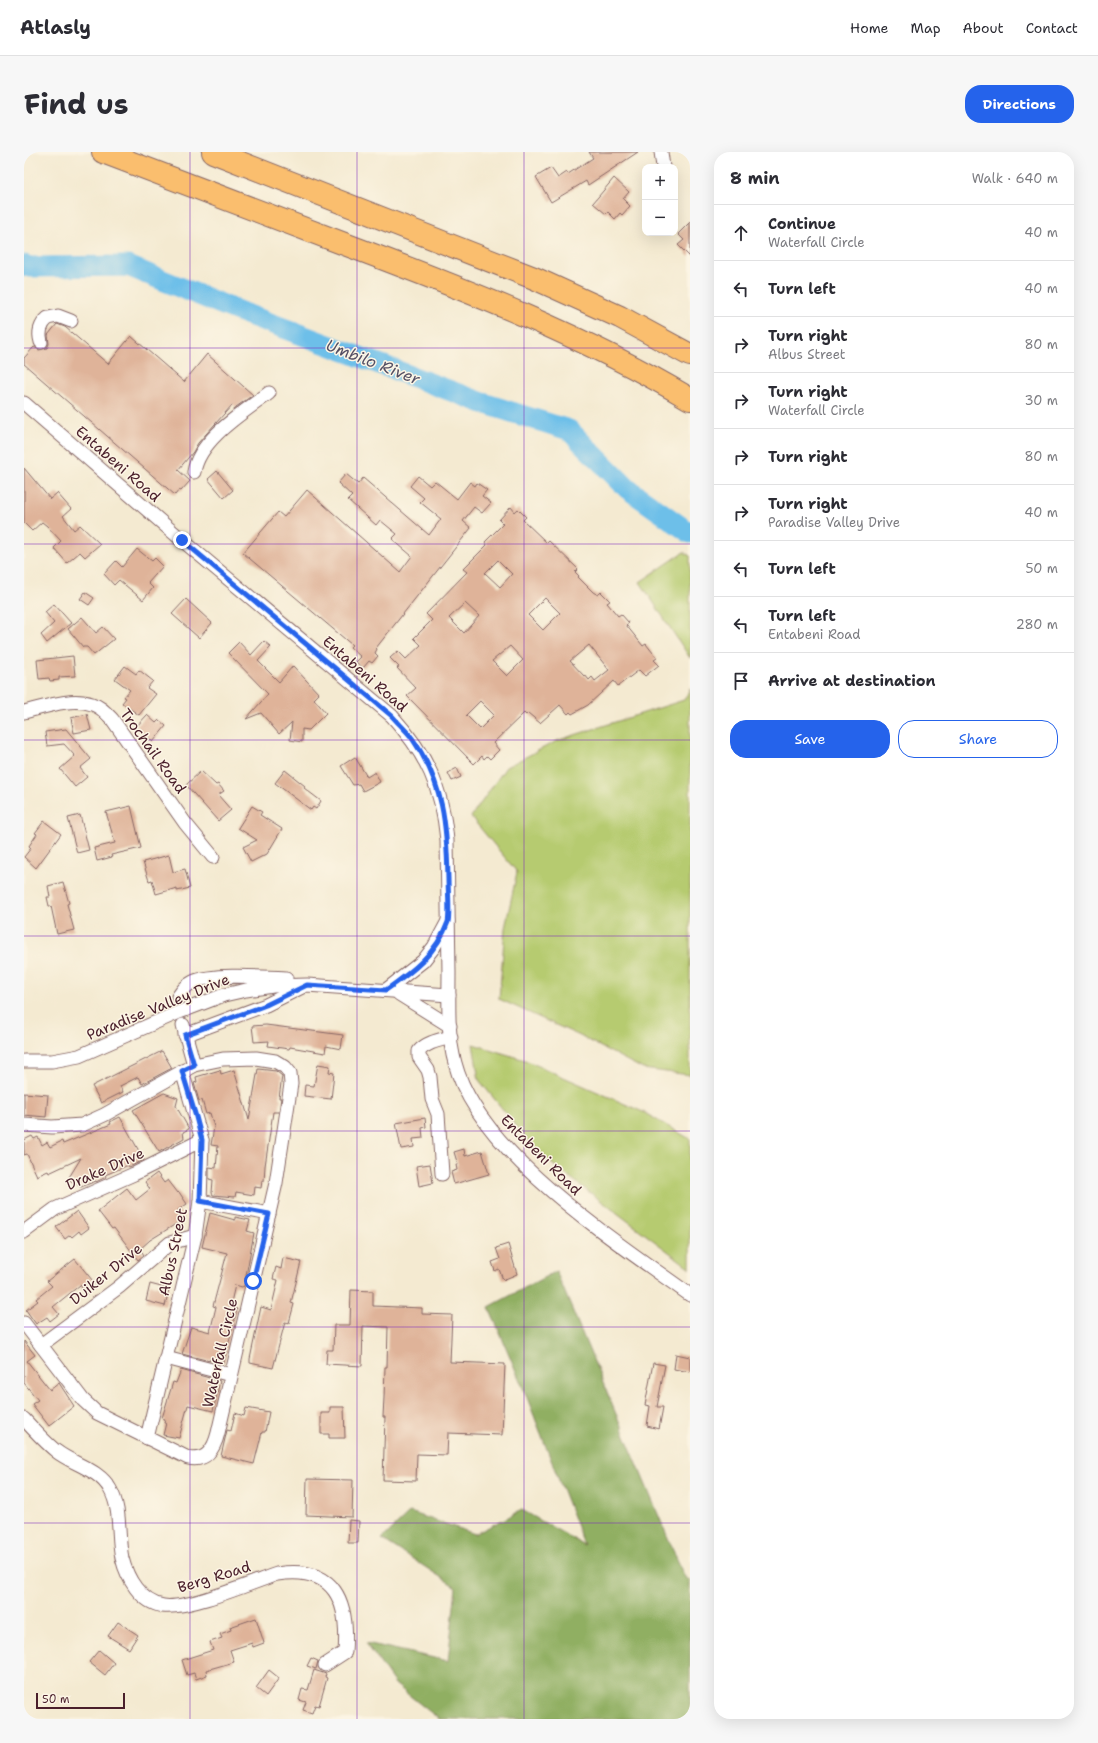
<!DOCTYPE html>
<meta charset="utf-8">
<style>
body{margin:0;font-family:"Shantell Sans",sans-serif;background:#f7f7f7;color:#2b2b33}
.controls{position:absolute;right:12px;top:12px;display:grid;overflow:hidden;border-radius:8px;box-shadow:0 4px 16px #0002}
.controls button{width:36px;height:36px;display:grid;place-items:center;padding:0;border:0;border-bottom:1px solid #e1e1e2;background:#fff;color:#2b2b33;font:20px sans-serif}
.scale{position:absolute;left:12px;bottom:10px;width:89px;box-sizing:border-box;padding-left:4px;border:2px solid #4a1f2b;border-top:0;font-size:11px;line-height:14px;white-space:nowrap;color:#4a1f2b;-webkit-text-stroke:3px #fcf5e5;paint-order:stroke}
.stop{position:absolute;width:12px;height:12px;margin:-9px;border:3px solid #2563eb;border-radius:50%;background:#fff}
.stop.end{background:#2563eb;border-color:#fff;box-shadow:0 1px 4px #0008}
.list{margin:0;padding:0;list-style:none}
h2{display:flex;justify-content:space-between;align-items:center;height:52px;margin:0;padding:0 16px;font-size:17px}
h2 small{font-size:13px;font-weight:400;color:#7c7c81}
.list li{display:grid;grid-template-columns:26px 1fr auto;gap:12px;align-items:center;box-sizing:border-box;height:56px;padding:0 16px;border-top:1px solid #e1e1e2}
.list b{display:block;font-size:15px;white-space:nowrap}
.list p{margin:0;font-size:13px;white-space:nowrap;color:#7c7c81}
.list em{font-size:13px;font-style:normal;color:#7c7c81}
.actions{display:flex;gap:8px;padding:12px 16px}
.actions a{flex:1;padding:9px 0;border:1px solid #2563eb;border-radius:16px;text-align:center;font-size:14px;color:#2563eb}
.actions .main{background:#2563eb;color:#fff}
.icon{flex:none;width:22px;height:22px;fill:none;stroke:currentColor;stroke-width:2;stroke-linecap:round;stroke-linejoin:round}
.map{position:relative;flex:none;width:666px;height:1567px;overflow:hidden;border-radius:16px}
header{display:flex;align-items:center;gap:24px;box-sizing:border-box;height:56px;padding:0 20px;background:#fff;border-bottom:1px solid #e1e1e2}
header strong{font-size:19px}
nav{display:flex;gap:22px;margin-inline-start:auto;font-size:14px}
.intro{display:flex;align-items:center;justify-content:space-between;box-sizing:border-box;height:96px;padding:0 24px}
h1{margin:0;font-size:28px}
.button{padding:10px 18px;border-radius:16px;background:#2563eb;color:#fff;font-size:14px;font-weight:700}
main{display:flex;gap:24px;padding:0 24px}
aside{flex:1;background:#fff;border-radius:16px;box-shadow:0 4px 16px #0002}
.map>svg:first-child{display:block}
.green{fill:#b6cb6f;stroke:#80754d}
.forest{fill:#90af62;stroke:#6d6746}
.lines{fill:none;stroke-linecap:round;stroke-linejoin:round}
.river{stroke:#6dbfe9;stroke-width:21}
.building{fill:#dfb399;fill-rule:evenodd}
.street-casing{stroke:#866665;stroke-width:15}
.highway-casing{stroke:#866665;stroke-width:24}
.street{stroke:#fff;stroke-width:13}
.highway{stroke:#fabe6e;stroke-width:22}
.route{stroke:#2563eb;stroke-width:5}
.grid{fill:none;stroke:#7b2cbf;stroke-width:1;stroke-opacity:0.55}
.labels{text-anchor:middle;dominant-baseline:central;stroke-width:3;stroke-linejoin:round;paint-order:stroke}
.street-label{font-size:15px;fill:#4a1f2b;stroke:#fcf5e5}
.water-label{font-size:16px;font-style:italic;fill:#544f64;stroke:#fcf5e5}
</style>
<header>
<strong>Atlasly</strong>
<nav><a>Home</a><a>Map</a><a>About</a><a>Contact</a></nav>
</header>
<div class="intro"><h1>Find us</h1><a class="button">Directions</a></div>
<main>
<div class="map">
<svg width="666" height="1567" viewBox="0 0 666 1567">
<rect width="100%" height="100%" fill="#fcf5e5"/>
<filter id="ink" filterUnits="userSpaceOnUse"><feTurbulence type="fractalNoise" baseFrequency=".025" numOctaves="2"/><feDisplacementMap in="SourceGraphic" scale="8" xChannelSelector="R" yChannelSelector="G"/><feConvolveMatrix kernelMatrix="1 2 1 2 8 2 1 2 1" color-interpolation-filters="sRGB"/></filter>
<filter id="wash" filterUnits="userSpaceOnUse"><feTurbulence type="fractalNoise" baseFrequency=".012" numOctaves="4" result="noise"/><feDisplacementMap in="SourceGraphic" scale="16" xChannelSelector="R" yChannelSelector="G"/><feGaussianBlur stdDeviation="0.9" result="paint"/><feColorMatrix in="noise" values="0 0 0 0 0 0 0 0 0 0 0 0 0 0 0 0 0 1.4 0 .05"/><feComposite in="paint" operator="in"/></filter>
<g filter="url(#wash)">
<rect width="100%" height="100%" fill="#f4ead1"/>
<g class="green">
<polygon points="660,400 666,404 666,506 616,430"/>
<polygon points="666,537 666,923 619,917 556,884 475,847 481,776 493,720 447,665 482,615 535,588 660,548"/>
<polygon points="449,892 501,908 619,960 666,987 666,1116 515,1002 455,928"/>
</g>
<polygon class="forest" points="532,1119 660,1424 666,1429 666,1567 415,1567 371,1532 342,1491 424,1509 432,1435 358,1387 386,1360 451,1382 498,1358 560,1393 502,1243 465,1155"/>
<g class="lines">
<polyline class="river" points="0,113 6,115 104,114 214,159 459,251 545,278 604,337 666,381"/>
</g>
<g id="blocks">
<g class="building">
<polygon points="565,0 614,0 564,33 562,29 527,50 512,25 527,16 534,26 543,20 544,22 569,6"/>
<polygon points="590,26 605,40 599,47 606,54 598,63 596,61 591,67 584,60 582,62 569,51"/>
<polygon points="666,70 666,105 654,93 660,88 654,82"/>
<polygon points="33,172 41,175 84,212 107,184 160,230 183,202 229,243 212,255 209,252 174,291 169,300 154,318 166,329 157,339 155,338 151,343 0,212 0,206 10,195 15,198 23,196 25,192 24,183"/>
<polygon points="0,316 26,347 33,341 47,357 39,364 50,378 56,373 76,392 61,405 56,400 43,411 30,396 37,389 23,374 18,370 8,379 0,371"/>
<polygon points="193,319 209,338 200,346 184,327"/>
<polygon points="322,322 334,332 339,326 405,383 417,367 396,350 400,346 386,334 394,324 406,334 411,329 433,347 446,330 451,334 453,331 463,338 458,344 467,351 458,361 450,355 439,369 447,376 352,496 353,497 351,501 354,504 348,511 345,509 339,516 332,510 337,505 326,495 328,493 219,401 254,360 260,365 283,338 376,420 388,404 368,387 373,382 356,368 352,373 324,348 328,344 314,331"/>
<path d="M487 355 491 360 494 357 502 365 499 368 523 391 525 389 554 417 551 420 555 424 554 425 569 440 574 443 577 440 586 449 583 451 594 464 597 462 605 471 602 473 619 494 622 492 633 506 630 508 635 513 621 524 615 518 594 534 590 529 564 553 548 562 546 560 544 562 536 553 516 571 504 561 502 563 500 561 469 591 475 598 466 607 463 604 460 607 458 604 450 612 383 544 392 536 373 516 375 515 366 506 374 499 382 507 397 493 390 486 408 468 402 462 443 420 439 417 463 393 461 390 479 372 475 368ZM474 408 488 422 476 435 461 421ZM521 446 536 461 519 478 504 463ZM441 451 455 464 440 481 425 466ZM565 493 585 518 571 529 568 525 565 528 561 523 560 524 546 509ZM486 494 499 508 483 524 468 509ZM456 549 470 563 456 577 442 563Z"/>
<polygon points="113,397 128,409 131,406 139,414 124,431 129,436 119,448 95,428 90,433 80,422 92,409 98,415"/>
<polygon points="61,440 70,446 65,453 56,447"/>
<polygon points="162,447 188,471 175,486 148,462"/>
<polygon points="30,452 47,471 23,491 17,483 30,471 21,460"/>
<polygon points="58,465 72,481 79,475 90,487 70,503 63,495 59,495 44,477"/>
<polygon points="240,489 247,495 234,509 255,530 269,514 295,542 290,547 302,561 285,578 278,577 278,590 266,588 268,570 255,582 237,561 222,567 244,542 204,501 215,490 227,503"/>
<polygon points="49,504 51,524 35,525 35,528 26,529 25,526 15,527 13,508"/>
<polygon points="101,514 112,522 115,518 129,529 123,536 132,542 115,563 98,551 102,546 100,545 106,538 91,527"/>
<polygon points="63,562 67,578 50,581 47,566"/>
<polygon points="123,563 132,571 135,568 142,574 129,590 112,575"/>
<polygon points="42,577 67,607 56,616 63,625 51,635 36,617 51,604 40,592 23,594 21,580"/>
<polygon points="331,605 343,625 351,620 356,630 339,639 335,632 329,633 317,614"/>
<polygon points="433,616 437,625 428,629 424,621"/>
<polygon points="261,618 281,634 280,636 297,649 292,657 289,655 287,658 251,631"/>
<polygon points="177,619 192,633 194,632 200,639 194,643 207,658 194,669 162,633"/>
<polygon points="107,654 117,696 87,703 88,705 73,709 70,696 91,691 82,660"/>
<polygon points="228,654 238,660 236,663 258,677 243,702 227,710 219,695 233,688 214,676"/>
<polygon points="56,663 65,698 53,701 44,666"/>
<polygon points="20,669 37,682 12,716 0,705 7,696 5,694 13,682 11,681"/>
<polygon points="145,703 149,720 161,717 166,736 153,739 153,736 132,742 128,728 125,729 119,710"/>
<polygon points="39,730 45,751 43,752 50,778 33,782 27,754 25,754 23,745 26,745 24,734"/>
<polygon points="242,873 319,883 317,897 302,894 301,901 266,895 265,897 244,894 245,889 230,890 228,874"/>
<polygon points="138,899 148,916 118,932 114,925 96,934 99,940 77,951 68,934"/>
<polygon points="294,912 306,914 305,920 310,921 307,947 280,944 281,933 290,934"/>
<polygon points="234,917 252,919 258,924 255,946 257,946 255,960 249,960 241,1014 240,1029 238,1029 237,1036 231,1035 230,1043 212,1040 211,1045 189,1043 188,1041 189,1028 185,1027 185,1015 192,1016 194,994 187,993 190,975 186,961 182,962 178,948 175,949 170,931 173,930 172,925 196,918 197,922 210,918 225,968"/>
<polygon points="0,941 24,943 22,965 0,963"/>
<polygon points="140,941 154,946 152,954 165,977 159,980 160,986 135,1000 109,958"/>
<polygon points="96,965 120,1008 105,1015 104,1013 100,1015 81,1023 82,1025 72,1030 72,1029 57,1035 44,1027 57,1006 25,1021 24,1019 13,1024 3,1002 0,1003 0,988 8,984 10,987 14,985 18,993 23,990 26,995 38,989 39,992 87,972 86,970"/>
<polygon points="401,966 402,975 398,976 399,986 389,987 390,995 377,997 372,971"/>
<polygon points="440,997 441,1004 458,999 465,1022 430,1032 427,1020 433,1018 432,1013 434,1013 430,1000"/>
<polygon points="406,1012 409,1031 395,1034 392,1014"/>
<polygon points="133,1021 140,1031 144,1028 154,1041 155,1040 163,1052 154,1058 160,1067 126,1088 116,1097 120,1103 114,1108 90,1076 88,1077 74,1059 103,1036 112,1048 126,1037 121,1030"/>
<polygon points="53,1059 65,1076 57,1082 55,1079 48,1085 46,1083 41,1087 32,1075"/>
<polygon points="186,1061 211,1068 211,1065 226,1068 223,1079 230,1081 220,1134 218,1135 211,1133 206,1155 213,1157 200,1210 186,1207 186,1209 158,1202 167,1175 186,1180 192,1155 189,1154 203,1101 178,1095"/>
<polygon points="484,1092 493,1122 479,1128 475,1117 471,1119 468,1110 476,1107 472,1096"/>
<polygon points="259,1106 277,1110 267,1151 270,1152 265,1171 261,1170 249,1216 226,1211 226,1207 237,1155 247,1158 254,1128 249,1127 252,1115 257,1117"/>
<polygon points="51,1107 73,1134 63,1142 56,1133 29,1155 35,1162 26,1169 23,1165 12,1172 2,1158 14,1149 12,1147 28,1134 23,1129"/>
<polygon points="126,1132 145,1137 141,1154 122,1149"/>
<polygon points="327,1138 349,1139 349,1154 398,1156 398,1162 428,1163 426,1210 481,1212 478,1283 424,1281 423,1303 393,1302 392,1329 359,1328 361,1265 359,1265 360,1246 361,1215 363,1215 364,1175 339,1174 338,1214 302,1212 303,1198 309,1198 310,1173 326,1173"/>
<polygon points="0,1189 11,1203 3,1209 26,1238 35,1231 50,1254 25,1274 8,1252 14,1248 0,1231"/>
<polygon points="652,1202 666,1205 666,1220 650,1217"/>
<polygon points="629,1211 641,1213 633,1255 639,1255 635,1277 623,1274 626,1254 621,1253"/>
<polygon points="157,1218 196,1229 189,1259 164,1253 155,1286 139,1283 142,1271 140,1271 141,1267 138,1266 149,1230 152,1231"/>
<polygon points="306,1255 320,1255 321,1286 305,1286 305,1282 297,1282 297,1261 306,1261"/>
<polygon points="222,1256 245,1260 241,1280 238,1280 230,1312 197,1304 203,1278 207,1279 211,1261 220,1264"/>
<polygon points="283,1327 329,1328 328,1365 282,1363"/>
<polygon points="325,1368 335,1369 334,1391 324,1391"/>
<polygon points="232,1466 240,1491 229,1495 228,1491 206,1498 210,1510 182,1518 183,1523 172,1527 170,1521 163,1523 158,1508 189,1498 186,1490 198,1486 196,1482 207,1478 206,1475"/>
<polygon points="94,1470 114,1483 105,1497 84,1484"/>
<polygon points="75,1498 90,1511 81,1523 65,1510"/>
<polygon points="287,1506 294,1509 292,1517 283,1514"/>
<polygon points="245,1518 255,1526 242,1544 232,1536"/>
<polygon points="290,1518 302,1522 301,1525 303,1526 295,1554 291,1553 288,1561 279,1558 282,1550 275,1548 278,1537 284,1538"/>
</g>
</g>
</g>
<g filter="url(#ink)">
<use href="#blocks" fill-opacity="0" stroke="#866665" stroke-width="1"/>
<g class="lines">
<g class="street-casing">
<g id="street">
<polyline points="637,0 639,15"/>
<path d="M17 190C14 180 17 172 24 166L34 164 47 169"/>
<path d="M0 251 158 388 368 564C403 603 418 635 423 688 424 732 424 777 425 821 425 851 423 883 431 911 454 1001 593 1090 666 1143"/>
<path d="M170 320C175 287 220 260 245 241"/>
<path d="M0 560C21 555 47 545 68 552 76 554 82 561 88 567L161 671 189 705"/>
<polyline points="362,838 399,809 410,795 424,769"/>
<polyline points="375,842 426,874"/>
<path d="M154 845C158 839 161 834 169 830 188 821 240 825 262 826"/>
<polyline points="159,873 170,913"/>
<polyline points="161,883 242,853 278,835"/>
<polyline points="0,909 28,909 55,904 153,861 200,843 222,838 249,834 283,833 425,843"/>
<path d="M0 973 28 975 58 973 80 963 170 913 199 907 232 906 251 909 261 915 266 921 267 932 252 1031 194 1281C190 1297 182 1310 164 1306L73 1261 59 1248 0 1171"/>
<path d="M418 1022 414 962 408 947 406 925 404 918 395 905V899C403 890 416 888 427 885"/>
<polyline points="176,1049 245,1062"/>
<polyline points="0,1080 31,1057 110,1022 178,988"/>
<polyline points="17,1193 95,1135 146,1091 171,1084"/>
<polyline points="142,1206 207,1223"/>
<path d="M0 1267C10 1278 21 1290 32 1299 50 1313 75 1317 86 1337 98 1358 93 1383 98 1406 103 1426 116 1450 139 1454 163 1458 227 1431 253 1422 311 1413 325 1449 321 1500L301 1513"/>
<polyline points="123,1286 171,1084 176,1049 178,988 158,919"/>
</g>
</g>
<g class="highway-casing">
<g id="highway">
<path d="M79 0C163 32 247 64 331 96 445 139 561 184 666 247"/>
<polyline points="189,0 510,126 596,165 666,203"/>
</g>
</g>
<use href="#street" class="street"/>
<use href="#highway" class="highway"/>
</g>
</g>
<g class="lines" filter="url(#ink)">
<path class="route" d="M158 388 368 564C374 571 382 578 388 586 420 632 423 673 424 727 424 737 426 762 424 770 413 801 388 820 362 838L283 833 242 853 161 883 170 913 158 919 172 965 178 988 176 1049 245 1062 229 1129"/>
</g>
<path class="grid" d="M166 0V1567M333 0V1567M500 0V1567M0 196H666M0 392H666M0 588H666M0 784H666M0 979H666M0 1175H666M0 1371H666"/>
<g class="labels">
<g class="street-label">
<text transform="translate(94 312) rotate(41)">Entabeni Road</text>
<text transform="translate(341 522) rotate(41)">Entabeni Road</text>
<text transform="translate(129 599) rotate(54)">Trochail Road</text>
<text transform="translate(134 855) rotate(-22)">Paradise Valley Drive</text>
<text transform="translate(517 1003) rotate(45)">Entabeni Road</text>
<text transform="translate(81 1017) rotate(-24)">Drake Drive</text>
<text transform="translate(149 1100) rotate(-78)">Albus Street</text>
<text transform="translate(82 1122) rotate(-39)">Duiker Drive</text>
<text transform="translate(196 1201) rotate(-77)">Waterfall Circle</text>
<text transform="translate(190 1425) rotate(-17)">Berg Road</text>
</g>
<g class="water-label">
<text transform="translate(349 210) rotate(21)">Umbilo River</text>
</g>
</g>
</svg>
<div class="controls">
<button>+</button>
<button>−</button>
</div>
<div class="scale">50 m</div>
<div class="stop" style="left:229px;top:1129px"></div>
<div class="stop end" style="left:158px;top:388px"></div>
</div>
<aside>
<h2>8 min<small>Walk · 640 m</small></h2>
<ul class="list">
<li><svg class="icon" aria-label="ahead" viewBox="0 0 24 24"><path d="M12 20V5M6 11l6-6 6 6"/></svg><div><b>Continue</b><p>Waterfall Circle</p></div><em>40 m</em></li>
<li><svg class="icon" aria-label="left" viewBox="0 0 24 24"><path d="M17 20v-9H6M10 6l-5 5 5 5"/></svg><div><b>Turn left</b></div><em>40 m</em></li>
<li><svg class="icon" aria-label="right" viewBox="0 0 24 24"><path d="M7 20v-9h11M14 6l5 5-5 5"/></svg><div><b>Turn right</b><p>Albus Street</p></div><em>80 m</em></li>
<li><svg class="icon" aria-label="right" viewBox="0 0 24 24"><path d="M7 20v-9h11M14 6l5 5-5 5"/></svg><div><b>Turn right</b><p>Waterfall Circle</p></div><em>30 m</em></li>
<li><svg class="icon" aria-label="right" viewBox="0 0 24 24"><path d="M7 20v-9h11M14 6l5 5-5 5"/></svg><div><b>Turn right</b></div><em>80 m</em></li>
<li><svg class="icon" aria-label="right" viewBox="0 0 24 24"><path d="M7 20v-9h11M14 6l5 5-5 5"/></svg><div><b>Turn right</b><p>Paradise Valley Drive</p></div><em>40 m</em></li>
<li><svg class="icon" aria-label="left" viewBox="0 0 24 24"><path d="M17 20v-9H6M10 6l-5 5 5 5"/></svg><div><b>Turn left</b></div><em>50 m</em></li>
<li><svg class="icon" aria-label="left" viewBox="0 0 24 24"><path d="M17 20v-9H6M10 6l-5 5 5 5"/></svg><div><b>Turn left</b><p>Entabeni Road</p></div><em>280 m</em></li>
<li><svg class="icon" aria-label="arrive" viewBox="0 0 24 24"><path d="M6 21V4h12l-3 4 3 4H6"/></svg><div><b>Arrive at destination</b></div></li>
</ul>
<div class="actions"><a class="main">Save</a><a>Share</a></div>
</aside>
</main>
